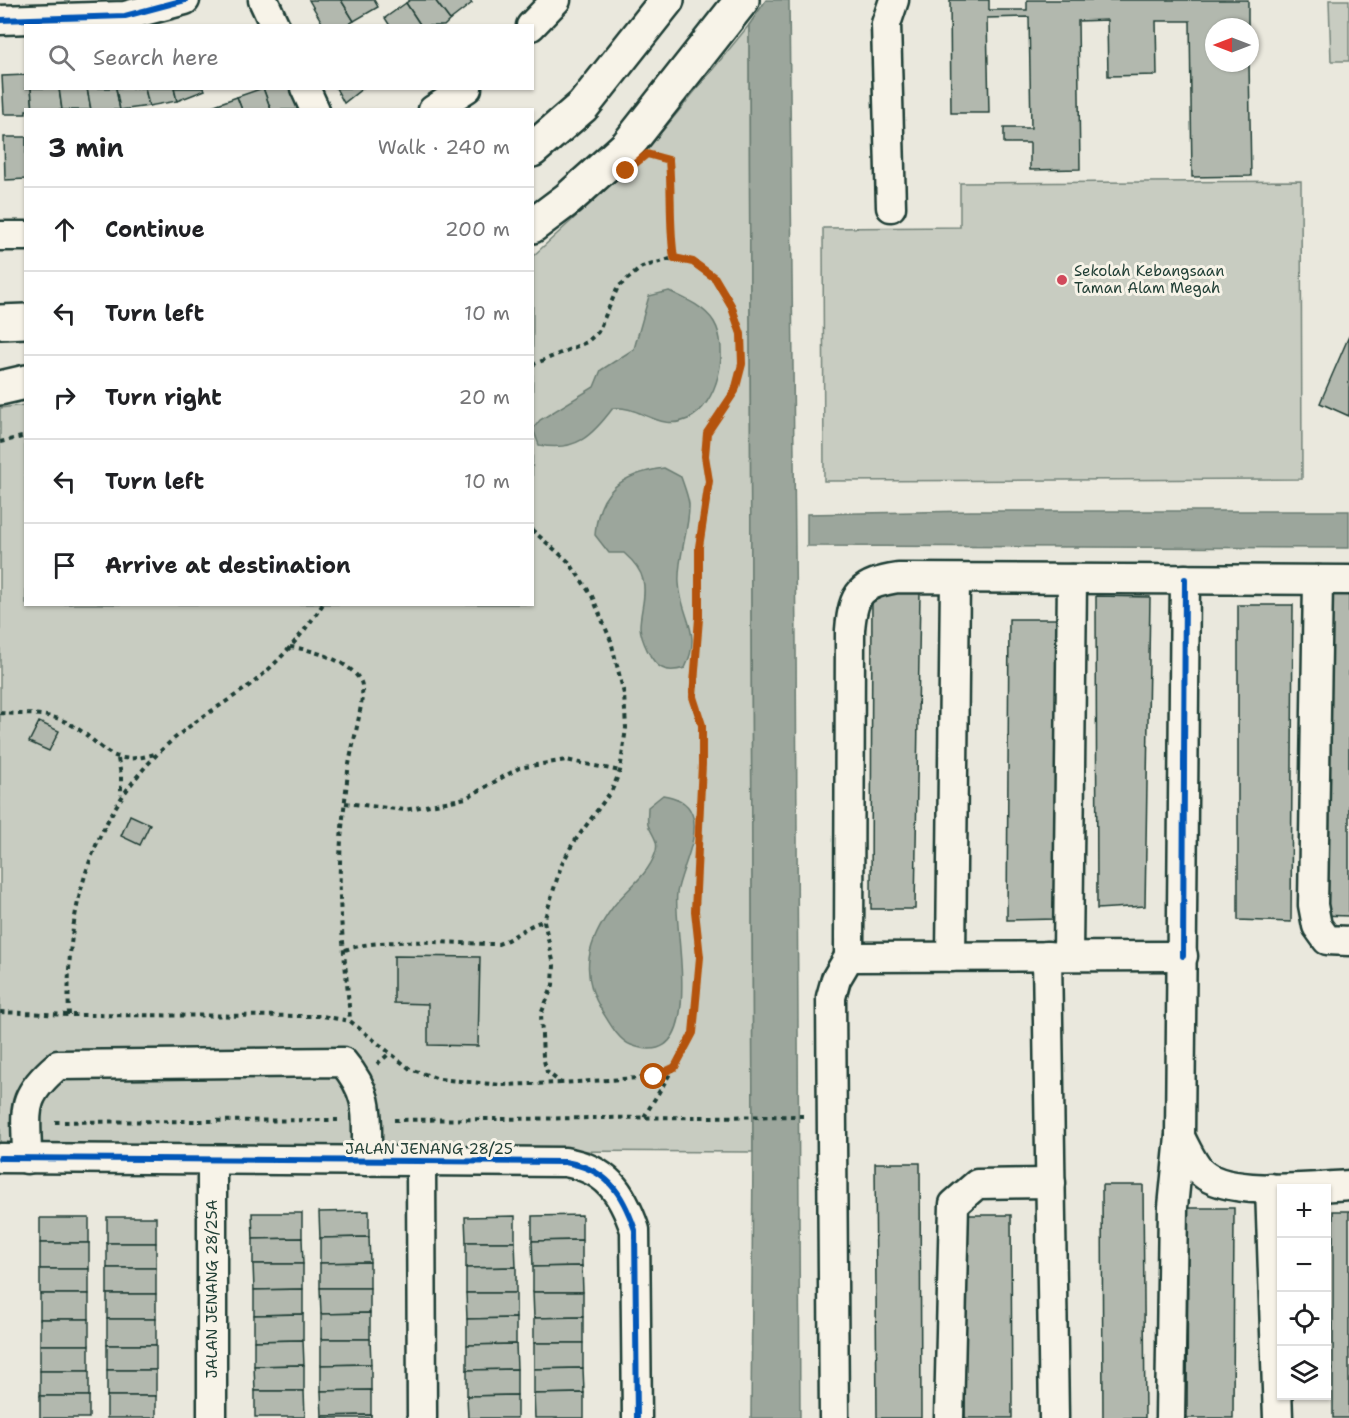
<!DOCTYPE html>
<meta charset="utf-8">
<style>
body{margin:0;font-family:"Shantell Sans",sans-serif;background:#f6f6f6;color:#202124}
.controls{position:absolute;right:18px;bottom:18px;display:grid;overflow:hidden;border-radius:0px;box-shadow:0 2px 4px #0004}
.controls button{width:54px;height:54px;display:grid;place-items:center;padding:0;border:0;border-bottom:2px solid #e0e0e0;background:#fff;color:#202124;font:30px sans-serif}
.compass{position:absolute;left:1205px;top:18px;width:54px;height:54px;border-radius:50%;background:#fff;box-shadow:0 2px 4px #0004;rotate:270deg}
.stop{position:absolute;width:18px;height:18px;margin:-14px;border:4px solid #b45309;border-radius:50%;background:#fff}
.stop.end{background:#b45309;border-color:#fff;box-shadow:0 2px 6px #0008}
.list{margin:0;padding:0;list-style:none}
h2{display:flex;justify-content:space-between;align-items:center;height:78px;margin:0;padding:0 24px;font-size:26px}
h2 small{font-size:20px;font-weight:400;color:#757577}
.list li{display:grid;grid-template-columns:39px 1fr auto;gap:18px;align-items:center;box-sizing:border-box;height:84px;padding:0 24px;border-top:2px solid #e0e0e0}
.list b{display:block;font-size:22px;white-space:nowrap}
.list em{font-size:20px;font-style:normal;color:#757577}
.icon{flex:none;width:33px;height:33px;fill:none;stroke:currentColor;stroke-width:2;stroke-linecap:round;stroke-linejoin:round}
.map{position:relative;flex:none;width:1349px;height:1418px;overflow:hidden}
.search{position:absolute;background:#fff;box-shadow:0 2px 4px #0004;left:24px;top:24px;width:510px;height:66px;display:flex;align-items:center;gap:15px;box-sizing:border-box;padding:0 21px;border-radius:0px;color:#757577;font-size:22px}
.panel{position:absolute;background:#fff;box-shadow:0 2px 4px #0004;left:24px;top:108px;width:510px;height:498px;border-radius:0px}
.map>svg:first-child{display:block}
.green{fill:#c8ccc1;stroke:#74847a;stroke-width:1.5}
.water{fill:#9ca69c;stroke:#6a7c72;stroke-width:1.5}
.building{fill:#b2b8ae;stroke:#1f3d34;stroke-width:1.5}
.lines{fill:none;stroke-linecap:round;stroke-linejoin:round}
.minor-casing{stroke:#1f3d34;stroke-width:33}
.major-casing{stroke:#1f3d34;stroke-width:38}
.path{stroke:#1f3d34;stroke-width:4;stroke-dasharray:4.5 4.5;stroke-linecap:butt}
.minor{stroke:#f7f3e8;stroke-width:28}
.major{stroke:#f7f3e8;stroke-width:33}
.cycleway-casing{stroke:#f7f3e8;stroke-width:10}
.cycleway{stroke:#0057b8;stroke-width:6}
.route{stroke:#b45309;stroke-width:8}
.poi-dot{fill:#d1495b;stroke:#f7f3e8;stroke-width:2}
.labels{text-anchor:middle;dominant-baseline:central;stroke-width:6;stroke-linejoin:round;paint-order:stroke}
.poi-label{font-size:15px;fill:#1f3d34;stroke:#f7f3e8;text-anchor:start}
.street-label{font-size:15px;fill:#1f3d34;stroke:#f7f3e8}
</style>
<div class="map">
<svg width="1349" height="1418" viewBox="0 0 1349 1418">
<rect width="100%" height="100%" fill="#eae8dd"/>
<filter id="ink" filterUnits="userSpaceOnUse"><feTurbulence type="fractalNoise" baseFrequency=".0167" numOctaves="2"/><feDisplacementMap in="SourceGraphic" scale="12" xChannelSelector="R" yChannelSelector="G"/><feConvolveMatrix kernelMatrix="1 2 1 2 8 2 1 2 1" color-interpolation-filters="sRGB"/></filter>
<g filter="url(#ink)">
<g class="green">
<polygon points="1329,0 1349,0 1349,61 1331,61"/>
<polygon points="749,25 753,1152 0,1148 0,408 25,405 26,604 532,604 533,256 642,156"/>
<polygon points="1301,181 1302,479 824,481 823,228 960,227 960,183"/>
</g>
<g class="water">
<polygon points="766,0 789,0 796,642 800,1418 751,1418 753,1152 749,25"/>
<path d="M669 291C684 298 705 307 714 322 730 349 718 405 688 419 659 432 640 405 613 408 592 436 576 452 539 445L533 429 540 420 594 387 601 370 634 349 649 296Z"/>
<path d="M664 468 681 477C684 486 688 496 689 504 690 530 677 557 679 583 681 619 703 631 685 668 678 670 669 672 662 668 651 663 641 639 640 627 640 611 647 596 643 580 641 570 632 560 624 553H609L595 535C598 490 622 474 664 468Z"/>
<polygon points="971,511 1349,511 1349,548 807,546 807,514"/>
<path d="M663 795C675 797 687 801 692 814 701 835 680 872 677 893 672 926 710 1075 631 1045 618 1040 609 1022 602 1011 579 973 587 942 613 907 626 889 647 877 655 854 660 842 652 835 648 825 647 819 648 812 648 807Z"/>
</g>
<g class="building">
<polygon points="309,0 341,0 354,21 346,26 324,26"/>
<polygon points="341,0 374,0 378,7 354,21"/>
<polygon points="410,0 435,0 450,20 444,26 421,26 406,3"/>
<polygon points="435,0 469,0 472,3 450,20"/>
<polygon points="950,0 989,0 989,10 1027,10 1027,0 1248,0 1248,27 1214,27 1214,63 1249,63 1251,176 1192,177 1190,21 1156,21 1157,75 1108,76 1107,20 1078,21 1080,169 1030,170 1030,143 1004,143 1004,128 1031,128 1029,17 987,18 989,113 951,113"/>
<polygon points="406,3 421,26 390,26 385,18"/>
<polygon points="26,75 26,88 31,88 33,110 26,110 26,114 4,114 2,76"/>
<polygon points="31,88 59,88 62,110 33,110"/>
<polygon points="59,88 87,88 91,110 62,110"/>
<polygon points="87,88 116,88 120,110 91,110"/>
<polygon points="116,88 145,88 149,106 120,110"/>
<polygon points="145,88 174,88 177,101 149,106"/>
<polygon points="174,88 204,88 205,90 177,101"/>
<polygon points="263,88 292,88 301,110 271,110"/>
<polygon points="263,88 271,110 242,110 237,97"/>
<polygon points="336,88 363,88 344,103"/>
<polygon points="237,97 242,110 214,110 212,106"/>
<polygon points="4,137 26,137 26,179 5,180"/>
<polygon points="1349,336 1349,416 1320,403"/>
<polygon points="872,591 920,591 915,909 871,909"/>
<polygon points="1349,593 1349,916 1319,915 1320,595"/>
<polygon points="1096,596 1150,597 1145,906 1097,909"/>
<polygon points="1238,605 1293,605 1291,922 1238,920"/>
<polygon points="1009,619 1058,619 1057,919 1007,920"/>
<polygon points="39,722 59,731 49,751 29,742"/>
<polygon points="130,815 150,824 140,845 121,836"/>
<polygon points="394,956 480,957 478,1046 428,1045 428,1004 394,1003"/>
<polygon points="875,1163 920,1163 921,1418 877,1418"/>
<polygon points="1102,1185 1143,1185 1145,1418 1103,1418"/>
<polygon points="1188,1208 1234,1208 1233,1418 1187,1418"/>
<polygon points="369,1211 369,1237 320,1238 319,1212"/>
<rect x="1333" y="1211" width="16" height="207"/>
<polygon points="252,1213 302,1213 302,1238 253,1239"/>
<polygon points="582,1215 582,1240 532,1241 532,1216"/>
<polygon points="965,1215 1011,1215 1012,1418 965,1418"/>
<polygon points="515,1216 515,1242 466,1242 465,1217"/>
<rect x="107" y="1217" width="49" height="26"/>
<rect x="40" y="1218" width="49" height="25"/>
<polygon points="369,1237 370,1262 320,1263 320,1238"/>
<polygon points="302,1238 303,1264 253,1264 253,1239"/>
<polygon points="582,1240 582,1266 533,1267 532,1241"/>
<polygon points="466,1242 515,1242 516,1267 466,1268"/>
<rect x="40" y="1243" width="49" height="26"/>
<rect x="107" y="1243" width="49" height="25"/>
<polygon points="370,1262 370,1288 320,1288 320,1263"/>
<polygon points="253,1264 303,1264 303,1289 254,1290"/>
<polygon points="582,1266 583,1292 533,1292 533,1267"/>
<polygon points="516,1267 516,1293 466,1293 466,1268"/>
<rect x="107" y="1268" width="49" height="26"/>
<rect x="40" y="1269" width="49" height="25"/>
<polygon points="320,1288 370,1288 370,1313 321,1314"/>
<polygon points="303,1289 303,1314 254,1315 254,1290"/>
<polygon points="533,1292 583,1292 583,1317 534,1318"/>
<polygon points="466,1293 516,1293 516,1318 467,1319"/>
<rect x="40" y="1294" width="49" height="25"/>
<rect x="107" y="1294" width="49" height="25"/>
<polygon points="370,1313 370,1339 321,1339 321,1314"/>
<polygon points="303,1314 303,1340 254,1341 254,1315"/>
<polygon points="583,1317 583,1343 534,1343 534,1318"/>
<polygon points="516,1318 516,1344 467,1345 467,1319"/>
<rect x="40" y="1319" width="49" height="26"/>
<rect x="107" y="1319" width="49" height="26"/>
<polygon points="321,1339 370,1339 371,1364 321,1365"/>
<polygon points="303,1340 304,1365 254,1366 254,1341"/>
<polygon points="534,1343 583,1343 583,1368 534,1369"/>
<polygon points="516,1344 517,1369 467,1370 467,1345"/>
<rect x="40" y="1345" width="49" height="26"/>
<rect x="107" y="1345" width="49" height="25"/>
<polygon points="371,1364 371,1390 321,1391 321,1365"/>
<polygon points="304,1365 304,1391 255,1391 254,1366"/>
<polygon points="583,1368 584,1393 534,1394 534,1369"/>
<polygon points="517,1369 517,1395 467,1396 467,1370"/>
<rect x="107" y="1370" width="49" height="26"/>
<rect x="40" y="1371" width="49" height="25"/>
<polygon points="371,1390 371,1415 322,1416 321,1391"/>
<polygon points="255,1391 304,1391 305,1417 255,1417"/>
<polygon points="584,1393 584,1418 535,1418 534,1394"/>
<polygon points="517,1395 517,1418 468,1418 467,1396"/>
<rect x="40" y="1396" width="49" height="22"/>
<rect x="107" y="1396" width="49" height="22"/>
<polygon points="371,1415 371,1418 322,1418 322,1416"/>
</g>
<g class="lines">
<g class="minor-casing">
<g id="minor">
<polyline points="263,0 275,26"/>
<polyline points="0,20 125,16 185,0"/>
<polyline points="531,26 556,0"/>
<polyline points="305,88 315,110"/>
<polyline points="433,110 467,88"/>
<polyline points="891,207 886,24 894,0"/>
<polyline points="0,236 26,236"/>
<path d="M1185 579 1180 1137C1186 1148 1193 1165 1202 1173 1229 1197 1314 1187 1349 1185"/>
<polyline points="1318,580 1313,905 1317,926 1327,940 1349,941"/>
<polyline points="1047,956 1054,1418"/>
<polyline points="1068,956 1072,579"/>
<path d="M849 957 850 630C853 592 861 584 898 578L1349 580"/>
<polyline points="951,957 955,579"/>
<path d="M0 1158 565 1162C607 1169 622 1192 635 1230L637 1418"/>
<path d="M27 1159C27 1110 18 1099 58 1065L343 1062C373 1097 366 1118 367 1161"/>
<polyline points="212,1160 212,1418"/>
<polyline points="421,1161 422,1418"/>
<polyline points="1270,1188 1278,1418"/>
<polyline points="834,1418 831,997 836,979 849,957 1183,956"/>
<polyline points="949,1418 954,1204 977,1184 1051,1183"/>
<polyline points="1170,1418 1173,1207 1180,1137"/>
</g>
</g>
<g class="major-casing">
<g id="major">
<polyline points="532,150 583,106 667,0"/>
<polyline points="532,226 568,199 627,146 742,0"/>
<polyline points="0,322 26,321"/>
<polyline points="0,388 26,382"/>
</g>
</g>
<g class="path">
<path d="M655 156 669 160C672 193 669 225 674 258"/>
<polyline points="532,365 587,342 598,332 618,287 642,267 674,258 693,262 715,278 731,305 741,334 742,364 735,391 707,433 705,456 709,481 699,547 699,618 693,697 702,725 702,764 695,911 700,957 693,1033 674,1067 654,1077 561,1083 547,1072 543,1057 541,1014 553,985 554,965 544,921 561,866 572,845 612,790 620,771 626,728 624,694 611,641 592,596 569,562 532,530"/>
<polyline points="0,442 26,436"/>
<path d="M290 647C311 649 351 661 361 682 367 695 350 752 348 771 345 803 340 835 340 866 338 916 347 970 350 1021"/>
<path d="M0 713C21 715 44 712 64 721 106 741 104 771 157 753"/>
<polyline points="118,759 121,775 121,795"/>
<polyline points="345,803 405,810 466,798 519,768 566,760 620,771"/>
<path d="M345 950C382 936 456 944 498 944 515 938 526 925 544 921"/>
<polyline points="0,1012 69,1015 322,1016 350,1021 410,1069 439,1079 501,1085 561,1083"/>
<path d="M69 1015C64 904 95 799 186 729 208 712 232 699 254 682 280 661 304 633 323 604"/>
<polyline points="377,1064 390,1053"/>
<polyline points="644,1117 674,1067"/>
<polyline points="394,1120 803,1116"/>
<polyline points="55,1122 338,1120"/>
</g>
<use href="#minor" class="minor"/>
<use href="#major" class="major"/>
<g class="cycleway-casing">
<g id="cycleway">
<polyline points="0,20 125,16 185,0"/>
<polyline points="1183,956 1185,579"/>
<path d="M0 1158 565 1162C607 1169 622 1192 635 1230L637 1418"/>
</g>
</g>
<use href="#cycleway" class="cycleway"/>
</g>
</g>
<g class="lines" filter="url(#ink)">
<path class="route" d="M626 171 647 154 669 160C672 193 669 225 674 258L693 262 715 278 731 305 741 334 742 364 735 391 707 433 705 456 709 481 699 547V618L693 697 702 725V764L695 911 700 957 693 1033 675 1067 654 1077"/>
</g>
<circle class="poi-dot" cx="1062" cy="280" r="6"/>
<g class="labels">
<g class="poi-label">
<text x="1074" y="271">Sekolah Kebangsaan<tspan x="1074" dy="17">Taman Alam Megah</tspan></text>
</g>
<g class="street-label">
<text x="429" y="1149">JALAN JENANG 28/25</text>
<text transform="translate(212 1289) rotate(-90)">JALAN JENANG 28/25A</text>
</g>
</g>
</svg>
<div class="controls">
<button>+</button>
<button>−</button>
<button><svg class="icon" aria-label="locate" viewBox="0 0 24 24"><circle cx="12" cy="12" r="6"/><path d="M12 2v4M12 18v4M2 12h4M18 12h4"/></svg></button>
<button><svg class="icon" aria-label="layers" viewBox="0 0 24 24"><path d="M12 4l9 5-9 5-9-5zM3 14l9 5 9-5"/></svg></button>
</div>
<svg class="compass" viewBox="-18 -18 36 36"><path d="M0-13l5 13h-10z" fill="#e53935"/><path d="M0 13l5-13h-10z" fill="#757577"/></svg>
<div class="stop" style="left:654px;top:1077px"></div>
<div class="stop end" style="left:626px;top:171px"></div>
<div class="search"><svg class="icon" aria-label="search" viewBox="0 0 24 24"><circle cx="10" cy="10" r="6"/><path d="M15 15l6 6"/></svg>Search here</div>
<section class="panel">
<h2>3 min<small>Walk · 240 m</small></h2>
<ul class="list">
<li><svg class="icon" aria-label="ahead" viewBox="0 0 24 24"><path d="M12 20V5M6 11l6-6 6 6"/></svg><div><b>Continue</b></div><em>200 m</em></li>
<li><svg class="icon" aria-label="left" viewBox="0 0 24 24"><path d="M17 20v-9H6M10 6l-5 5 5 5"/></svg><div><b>Turn left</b></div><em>10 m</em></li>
<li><svg class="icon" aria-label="right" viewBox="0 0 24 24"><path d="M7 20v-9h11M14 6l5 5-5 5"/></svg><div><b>Turn right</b></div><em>20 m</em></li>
<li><svg class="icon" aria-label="left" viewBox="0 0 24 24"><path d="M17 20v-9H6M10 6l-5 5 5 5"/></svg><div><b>Turn left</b></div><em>10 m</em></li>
<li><svg class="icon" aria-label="arrive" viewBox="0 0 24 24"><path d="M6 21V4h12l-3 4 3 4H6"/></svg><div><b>Arrive at destination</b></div></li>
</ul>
</section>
</div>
